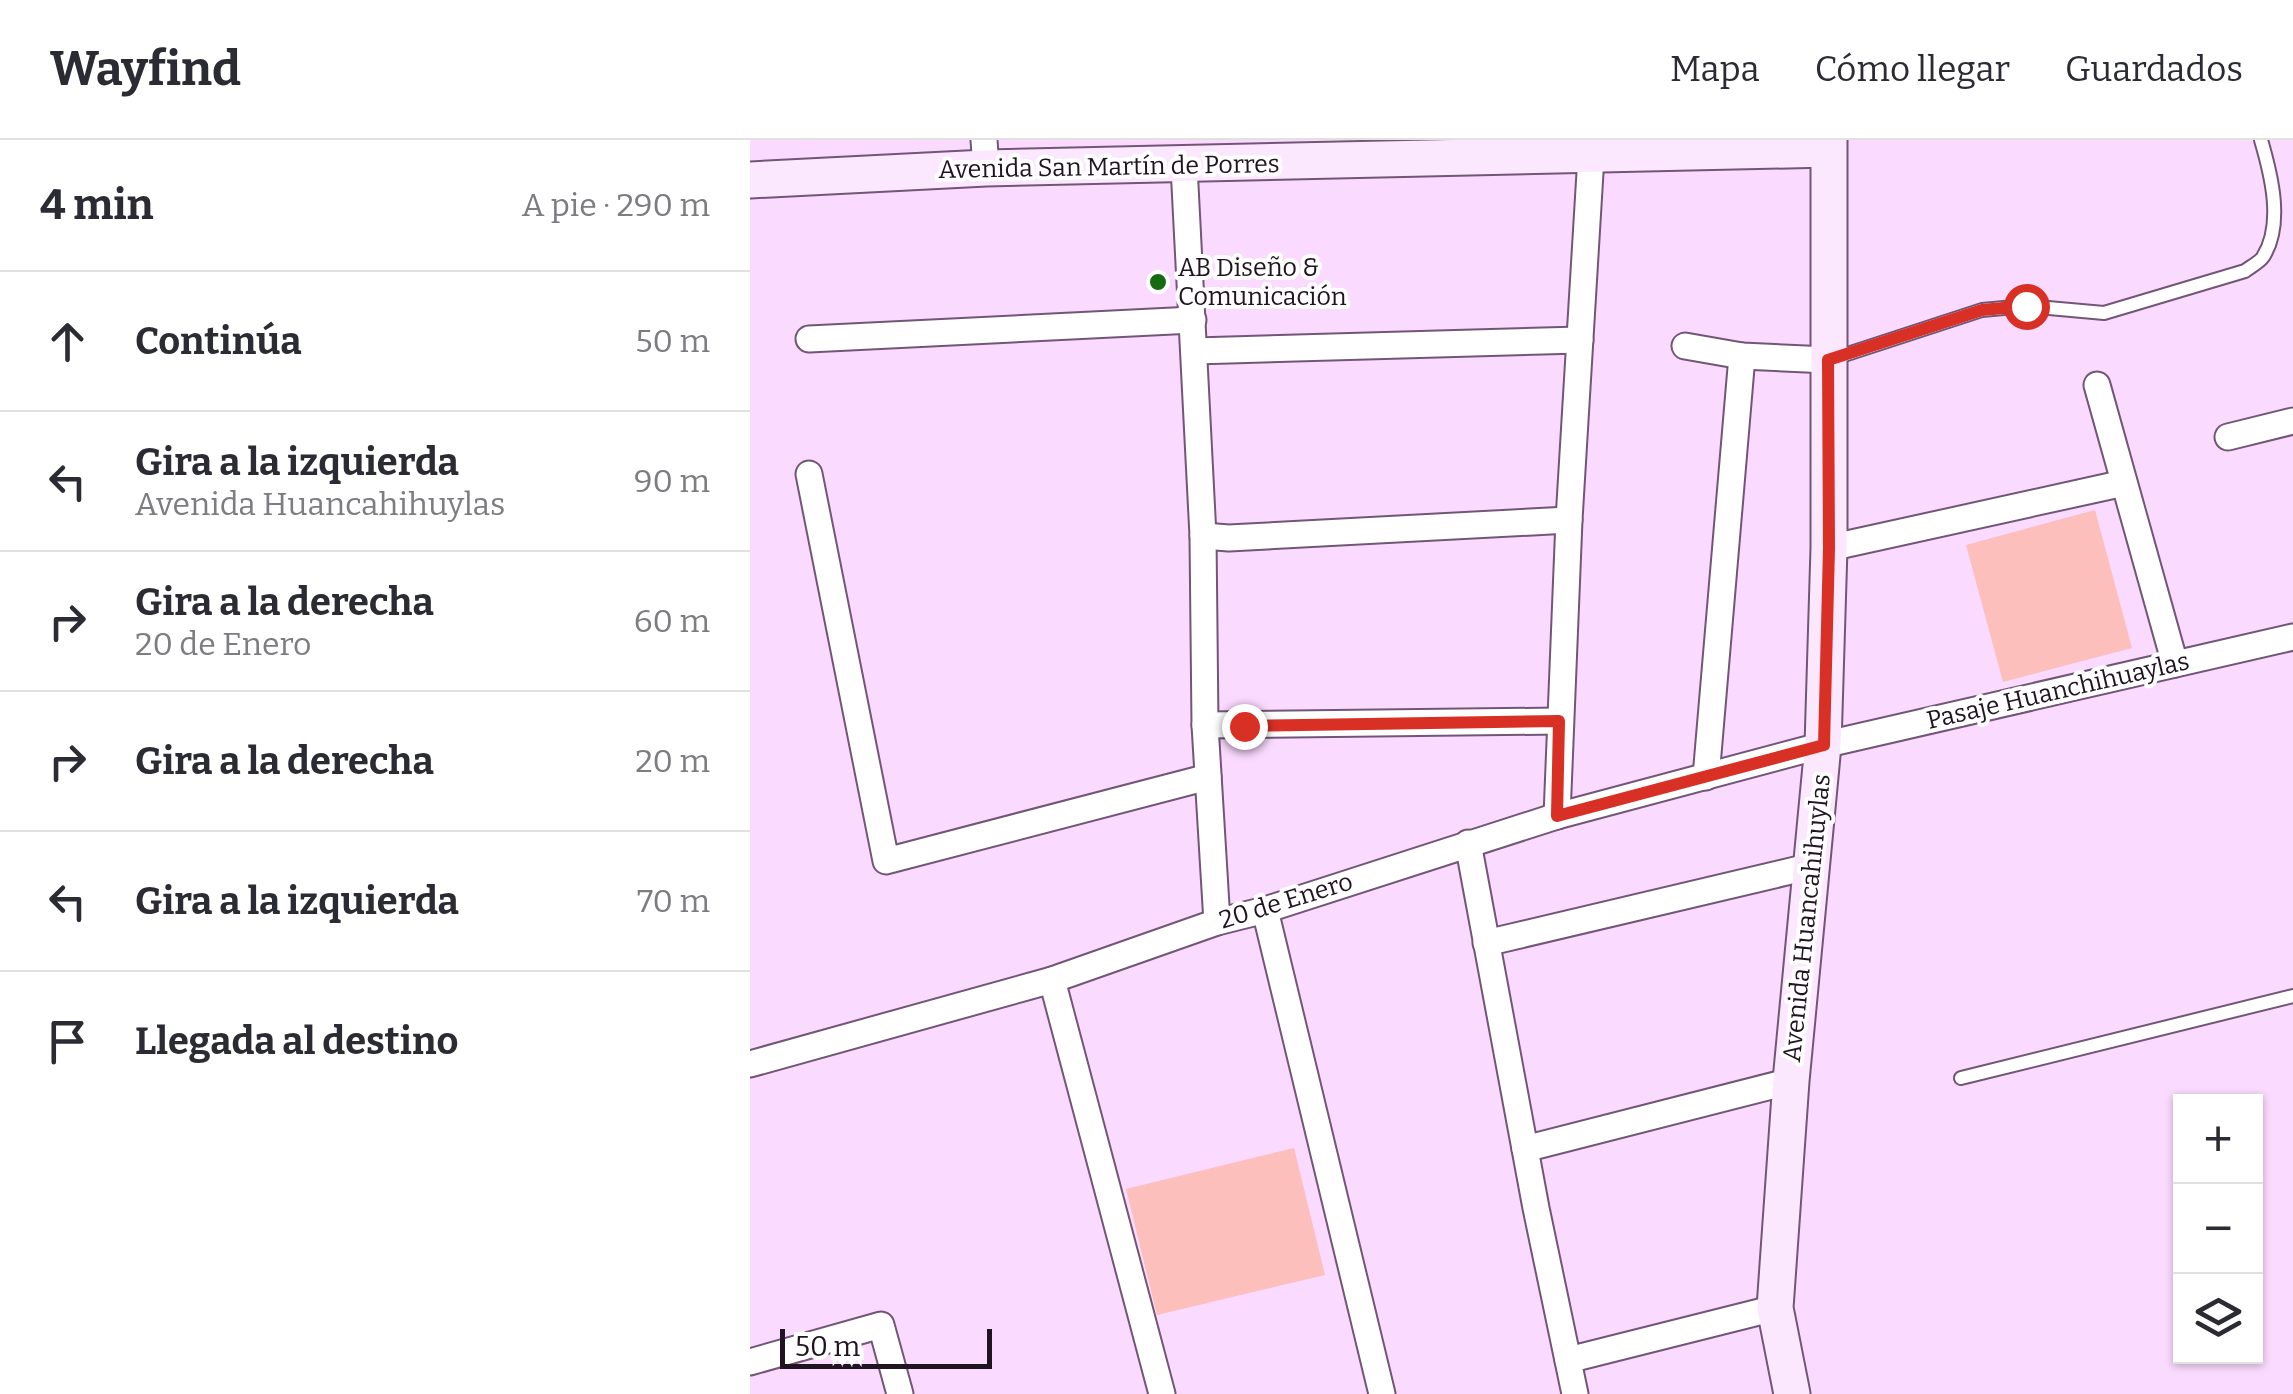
<!DOCTYPE html>
<html lang="es">
<meta charset="utf-8">
<style>
body{margin:0;font-family:Bitter,serif;background:#f2f2f3;color:#2b2b33}
.controls{position:absolute;right:30px;bottom:30px;display:grid;overflow:hidden;border-radius:0px;box-shadow:0 2px 8px #0004}
.controls button{width:90px;height:90px;display:grid;place-items:center;padding:0;border:0;border-bottom:2px solid #e1e1e2;background:#fff;color:#2b2b33;font:50px sans-serif}
.scale{position:absolute;left:30px;bottom:25px;width:212px;box-sizing:border-box;padding-left:10px;border:5px solid #1f1420;border-top:0;font-size:28px;line-height:35px;white-space:nowrap;color:#1f1420;-webkit-text-stroke:8px #fff;paint-order:stroke}
.stop{position:absolute;width:30px;height:30px;margin:-22px;border:8px solid #d93025;border-radius:50%;background:#fff}
.stop.end{background:#d93025;border-color:#fff;box-shadow:0 2px 10px #0008}
.list{margin:0;padding:0;list-style:none}
h2{display:flex;justify-content:space-between;align-items:center;height:130px;margin:0;padding:0 40px;font-size:42px}
h2 small{font-size:32px;font-weight:400;color:#7c7c81}
.list li{display:grid;grid-template-columns:65px 1fr auto;gap:30px;align-items:center;box-sizing:border-box;height:140px;padding:0 40px;border-top:2px solid #e1e1e2}
.list b{display:block;font-size:38px;white-space:nowrap}
.list p{margin:0;font-size:32px;white-space:nowrap;color:#7c7c81}
.list em{font-size:32px;font-style:normal;color:#7c7c81}
.icon{flex:none;width:55px;height:55px;fill:none;stroke:currentColor;stroke-width:2;stroke-linecap:round;stroke-linejoin:round}
.map{position:relative;flex:none;width:1543px;height:1254px;overflow:hidden}
header{display:flex;align-items:center;gap:60px;box-sizing:border-box;height:140px;padding:0 50px;background:#fff;border-bottom:2px solid #e1e1e2}
header strong{font-size:48px}
nav{display:flex;gap:55px;margin-inline-start:auto;font-size:35px}
main{display:flex}
aside{flex:1;background:#fff}
.map>svg:first-child{display:block}
.green{fill:#fcbfbb}
.lines{fill:none;stroke-linecap:round;stroke-linejoin:round}
.lane-casing{stroke:#715675;stroke-width:16}
.street-casing{stroke:#715675;stroke-width:29}
.secondary-casing{stroke:#715675;stroke-width:39}
.lane{stroke:#fff;stroke-width:12}
.street{stroke:#fff;stroke-width:25}
.secondary{stroke:#fce8fe;stroke-width:35}
.route{stroke:#d93025;stroke-width:12}
.poi-dot{fill:#166a10;stroke:#fff;stroke-width:4}
.labels{text-anchor:middle;dominant-baseline:central;stroke-width:8;stroke-linejoin:round;paint-order:stroke}
.street-label{font-size:25px;fill:#1f1420;stroke:#fff}
.poi-label{font-size:25px;fill:#1f1420;stroke:#fff;text-anchor:start}
</style>
<header>
<strong>Wayfind</strong>
<nav><a>Mapa</a><a>Cómo llegar</a><a>Guardados</a></nav>
</header>
<main>
<aside>
<h2>4 min<small>A pie · 290 m</small></h2>
<ul class="list">
<li><svg class="icon" aria-label="ahead" viewBox="0 0 24 24"><path d="M12 20V5M6 11l6-6 6 6"/></svg><div><b>Continúa</b></div><em>50 m</em></li>
<li><svg class="icon" aria-label="left" viewBox="0 0 24 24"><path d="M17 20v-9H6M10 6l-5 5 5 5"/></svg><div><b>Gira a la izquierda</b><p>Avenida Huancahihuylas</p></div><em>90 m</em></li>
<li><svg class="icon" aria-label="right" viewBox="0 0 24 24"><path d="M7 20v-9h11M14 6l5 5-5 5"/></svg><div><b>Gira a la derecha</b><p>20 de Enero</p></div><em>60 m</em></li>
<li><svg class="icon" aria-label="right" viewBox="0 0 24 24"><path d="M7 20v-9h11M14 6l5 5-5 5"/></svg><div><b>Gira a la derecha</b></div><em>20 m</em></li>
<li><svg class="icon" aria-label="left" viewBox="0 0 24 24"><path d="M17 20v-9H6M10 6l-5 5 5 5"/></svg><div><b>Gira a la izquierda</b></div><em>70 m</em></li>
<li><svg class="icon" aria-label="arrive" viewBox="0 0 24 24"><path d="M6 21V4h12l-3 4 3 4H6"/></svg><div><b>Llegada al destino</b></div></li>
</ul>
</aside>
<div class="map">
<svg width="1543" height="1254" viewBox="0 0 1543 1254">
<rect width="100%" height="100%" fill="#fadafe"/>
<g class="green">
<polygon points="1345,370 1382,508 1253,542 1216,405"/>
<polygon points="544,1008 575,1135 407,1175 376,1049"/>
</g>
<g class="lines">
<g class="lane-casing">
<g id="lane">
<path d="M1085 218 1232 170 1276 166 1354 173 1495 131C1500 127 1510 122 1513 117 1534 84 1521 34 1511 0"/>
<polyline points="1211,938 1543,856"/>
</g>
</g>
<g class="street-casing">
<g id="street">
<polyline points="234,0 236,28"/>
<polyline points="434,26 453,396 455,585 467,782"/>
<polyline points="59,199 443,180"/>
<polyline points="935,206 992,216 1078,220"/>
<polyline points="445,211 830,200"/>
<polyline points="1347,245 1425,524"/>
<polyline points="1478,297 1543,281"/>
<polyline points="59,334 136,721 458,637"/>
<polyline points="453,396 479,398 819,380"/>
<polyline points="1079,408 1374,343"/>
<polyline points="455,585 809,581"/>
<polyline points="956,637 992,216"/>
<polyline points="807,676 819,380 841,16"/>
<polyline points="718,703 786,1068 825,1254"/>
<polyline points="515,770 632,1254"/>
<polyline points="736,803 1062,726"/>
<polyline points="302,840 412,1254"/>
<polyline points="0,924 302,840 467,782 515,770 807,676 1073,605 1543,497"/>
<polyline points="775,1009 1041,941"/>
<polyline points="818,1220 1025,1168"/>
<polyline points="0,1222 131,1185 150,1254"/>
</g>
</g>
<g class="secondary-casing">
<g id="secondary">
<polyline points="0,40 236,28 1078,9"/>
<polyline points="1042,1254 1025,1168 1041,941 1073,605 1079,408 1079,0"/>
</g>
</g>
<use href="#lane" class="lane"/>
<use href="#street" class="street"/>
<use href="#secondary" class="secondary"/>
</g>
<g class="lines">
<polyline class="route" points="494,586 809,581 807,676 1074,605 1079,408 1078,220 1232,170 1276,166"/>
</g>
<circle class="poi-dot" cx="408" cy="142" r="10"/>
<g class="labels">
<g class="street-label">
<text transform="translate(359 27) rotate(-1)">Avenida San Martín de Porres</text>
<text transform="translate(1308 551) rotate(-13)">Pasaje Huanchihuaylas</text>
<text transform="translate(536 761) rotate(-17)">20 de Enero</text>
<text transform="translate(1057 778) rotate(-84)">Avenida Huancahihuylas</text>
</g>
<g class="poi-label">
<text x="428" y="128">AB Diseño &amp;<tspan x="428" dy="29">Comunicación</tspan></text>
</g>
</g>
</svg>
<div class="controls">
<button>+</button>
<button>−</button>
<button><svg class="icon" aria-label="layers" viewBox="0 0 24 24"><path d="M12 4l9 5-9 5-9-5zM3 14l9 5 9-5"/></svg></button>
</div>
<div class="scale">50 m</div>
<div class="stop" style="left:1276px;top:166px"></div>
<div class="stop end" style="left:494px;top:586px"></div>
</div>
</main>
